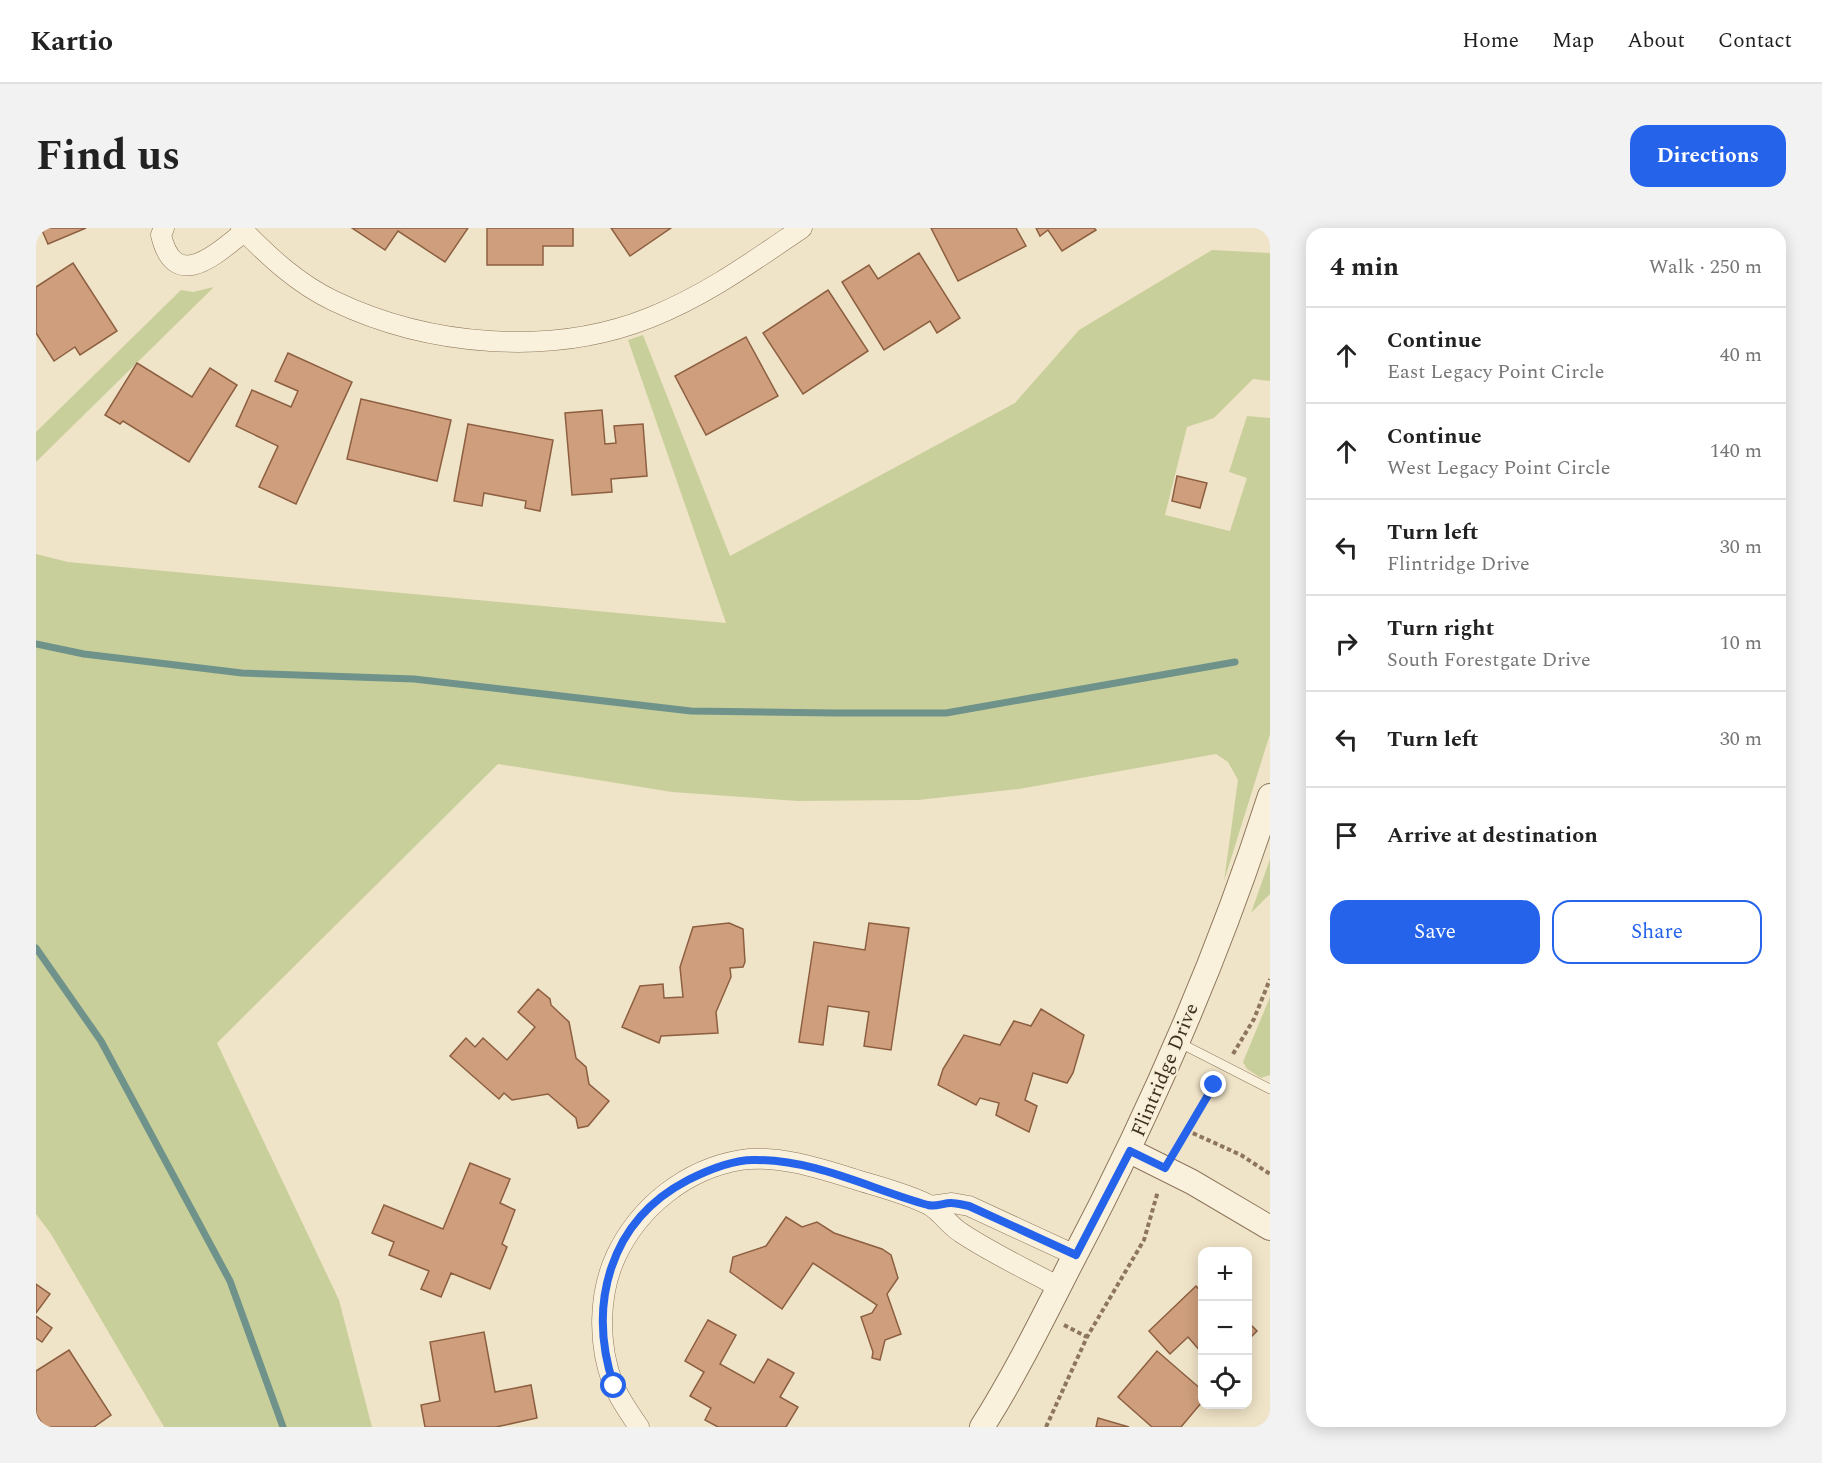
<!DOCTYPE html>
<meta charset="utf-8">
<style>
body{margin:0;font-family:Spectral,serif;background:#f2f2f2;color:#222}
.controls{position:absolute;right:18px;bottom:18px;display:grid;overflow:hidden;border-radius:12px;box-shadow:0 3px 15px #0003}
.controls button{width:54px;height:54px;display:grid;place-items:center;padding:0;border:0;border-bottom:2px solid #e0e0e0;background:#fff;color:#222;font:30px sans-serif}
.stop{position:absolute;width:18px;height:18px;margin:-14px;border:4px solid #2563eb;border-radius:50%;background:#fff}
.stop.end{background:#2563eb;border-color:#fff;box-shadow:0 2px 6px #0008}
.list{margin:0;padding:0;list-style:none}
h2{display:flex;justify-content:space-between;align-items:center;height:78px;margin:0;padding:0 24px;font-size:26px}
h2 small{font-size:20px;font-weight:400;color:#767676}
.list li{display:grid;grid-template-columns:39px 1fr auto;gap:18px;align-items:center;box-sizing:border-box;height:96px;padding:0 24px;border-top:2px solid #e0e0e0}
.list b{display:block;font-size:22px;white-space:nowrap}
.list p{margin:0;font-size:20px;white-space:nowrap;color:#767676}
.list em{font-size:20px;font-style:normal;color:#767676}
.actions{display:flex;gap:12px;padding:18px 24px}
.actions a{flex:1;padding:14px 0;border:2px solid #2563eb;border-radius:18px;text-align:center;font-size:21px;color:#2563eb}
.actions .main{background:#2563eb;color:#fff}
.icon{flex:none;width:33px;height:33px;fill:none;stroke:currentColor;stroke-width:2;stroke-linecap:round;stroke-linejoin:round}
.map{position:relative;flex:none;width:1234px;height:1199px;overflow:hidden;border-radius:18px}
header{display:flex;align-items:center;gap:36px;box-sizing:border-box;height:84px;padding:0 30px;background:#fff;border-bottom:2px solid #e0e0e0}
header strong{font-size:28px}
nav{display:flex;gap:33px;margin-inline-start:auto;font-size:21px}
.intro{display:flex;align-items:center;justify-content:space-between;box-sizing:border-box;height:144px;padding:0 36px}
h1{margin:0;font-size:42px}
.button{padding:15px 27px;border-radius:18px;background:#2563eb;color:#fff;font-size:21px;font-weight:700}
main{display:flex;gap:36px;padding:0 36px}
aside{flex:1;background:#fff;border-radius:18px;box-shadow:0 3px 15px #0003}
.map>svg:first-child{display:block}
.green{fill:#c9cf9b}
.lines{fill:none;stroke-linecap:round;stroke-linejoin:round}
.stream{stroke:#6f938a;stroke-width:7}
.building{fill:#cf9f7d;stroke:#8d5f41;stroke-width:1.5}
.service-casing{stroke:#8d765c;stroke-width:10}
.minor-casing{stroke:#8d765c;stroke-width:21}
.tertiary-casing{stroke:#8d765c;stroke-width:26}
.path{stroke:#8d765c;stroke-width:4;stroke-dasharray:4.5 3;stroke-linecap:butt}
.service{stroke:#faf1dc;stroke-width:9}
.minor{stroke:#faf1dc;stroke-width:20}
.tertiary{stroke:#faf1dc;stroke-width:24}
.route{stroke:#2563eb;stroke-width:8}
.labels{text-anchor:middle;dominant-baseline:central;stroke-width:4.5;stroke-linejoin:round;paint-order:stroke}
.street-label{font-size:20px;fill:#3d2e20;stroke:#f7eed8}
</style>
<header>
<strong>Kartio</strong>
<nav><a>Home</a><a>Map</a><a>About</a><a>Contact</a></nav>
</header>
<div class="intro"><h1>Find us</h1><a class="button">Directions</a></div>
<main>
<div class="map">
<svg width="1234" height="1199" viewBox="0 0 1234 1199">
<rect width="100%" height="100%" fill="#f0e4c8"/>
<g class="green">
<polygon points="1176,22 1234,25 1234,153 1217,151 1178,190 1151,199 1129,287 1194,303 1211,250 1193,244 1211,188 1234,190 1234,506 1188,653 1202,552 1192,534 1180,526 983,561 882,572 762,573 636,564 462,536 181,815 303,1072 336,1199 128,1199 15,1006 0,986 0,326 32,334 690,395 592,112 607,107 694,328 979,175 1043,102"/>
<polygon points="178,59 0,234 0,204 145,62 157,64"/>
<polygon points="1234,631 1234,666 1215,685"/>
<polygon points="1234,769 1234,847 1225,850 1211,841 1207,834"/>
</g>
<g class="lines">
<g class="stream">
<polyline points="0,416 48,426 206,445 378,451 655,483 798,485 910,485 1199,434"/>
<polyline points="0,720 65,813 194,1053 247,1199"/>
</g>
</g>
<g class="building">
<polygon points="5,0 50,0 12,16"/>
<polygon points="316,0 432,0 409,34 362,3 349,22"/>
<polygon points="451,0 537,0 537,18 507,18 507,37 451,37"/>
<polygon points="575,0 635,0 594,28"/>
<polygon points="895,0 980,0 990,18 922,53"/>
<polygon points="1000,0 1058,0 1060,2 1026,23 1012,2 1004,8"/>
<polygon points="883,25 924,90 901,105 894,93 848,122 806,54 833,37 842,51"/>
<polygon points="37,35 81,103 44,127 39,119 18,133 0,105 0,59"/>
<polygon points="792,62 832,123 767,166 727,105"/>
<polygon points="710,109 742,168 670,207 639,148"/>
<polygon points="252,125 316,154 260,276 223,259 242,218 200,198 216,162 255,179 262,163 239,153"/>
<polygon points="101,135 156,169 174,140 201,157 153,234 87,193 84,196 69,187"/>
<polygon points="325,171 415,192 401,253 311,231"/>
<polygon points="566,182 569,216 580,215 578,198 607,196 611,248 575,251 576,264 536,267 529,185"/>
<polygon points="432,196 517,212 504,283 489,280 490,273 448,265 446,278 418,273"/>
<polygon points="1141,248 1171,255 1164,280 1136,273"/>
<polygon points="693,695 707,701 709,734 707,739 694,740 695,749 680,784 682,805 625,808 623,815 586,799 604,758 627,756 628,770 647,769 644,739 657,699"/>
<polygon points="833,695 873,700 855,822 828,818 833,784 792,778 787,817 763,814 778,714 829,722"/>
<polygon points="502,761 514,771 515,777 533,794 540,830 550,839 553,856 573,873 552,898 542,900 540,890 512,866 476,872 468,865 463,871 414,828 430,810 439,819 447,810 471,832 499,799 482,784"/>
<polygon points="1005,781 1048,807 1037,845 1031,855 997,845 989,872 1001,878 993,904 960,887 963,875 944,870 940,877 902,857 907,841 928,807 964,817 978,793 995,798"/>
<polygon points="434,935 474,951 464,975 479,982 466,1016 471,1019 454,1061 415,1045 405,1069 385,1061 393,1043 353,1027 358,1014 336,1005 348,977 407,1001"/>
<polygon points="750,989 766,999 781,994 798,1005 846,1021 855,1027 862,1050 851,1066 865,1106 849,1112 844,1132 836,1130 837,1124 825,1089 836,1085 841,1077 777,1035 746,1081 694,1044 697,1029 730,1018"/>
<polygon points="0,1056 14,1066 0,1085"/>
<polygon points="1160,1058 1166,1065 1166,1125 1152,1109 1134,1126 1113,1103"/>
<polygon points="0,1088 16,1100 6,1114 0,1110"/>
<polygon points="672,1092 700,1107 684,1136 718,1155 732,1131 758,1145 744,1169 762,1179 750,1199 682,1199 669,1192 675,1180 654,1168 668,1144 649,1133"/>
<polygon points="1212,1094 1221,1103 1212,1112"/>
<polygon points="448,1104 459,1164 495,1157 501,1190 460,1199 389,1199 385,1177 404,1173 394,1114"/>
<polygon points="33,1122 75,1187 58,1199 8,1199 0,1186 0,1143"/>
<polygon points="1121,1123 1166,1162 1166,1174 1145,1199 1116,1199 1082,1169"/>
<polygon points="1062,1190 1093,1199 1060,1199"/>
</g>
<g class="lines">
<g class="service-casing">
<polyline id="service" points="1142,814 1234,861"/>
</g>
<g class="minor-casing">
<g id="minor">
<path d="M128 0 125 7C139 66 181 25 208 4"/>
<path d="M205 0C232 28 262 56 298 73 392 118 515 129 613 90 669 68 716 34 766 0"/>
<polyline points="895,978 916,975 933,978 1039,1027"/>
<path d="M603 1199C594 1186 584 1172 577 1156 562 1117 562 1067 580 1028 603 979 650 941 705 932 741 926 786 941 821 952 844 959 872 966 893 977 904 983 913 997 924 1004 955 1025 990 1041 1023 1059"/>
</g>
</g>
<g class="tertiary-casing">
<g id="tertiary">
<polyline points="1094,923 1156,954 1234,1000"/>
<path d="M946 1199C979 1147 1007 1090 1035 1035 1114 885 1182 730 1234 568"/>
</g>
</g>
<g class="path">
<polyline points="1197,826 1218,791 1234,751"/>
<polyline points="1150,902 1205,927 1234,946"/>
<polyline points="1140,920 1182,850"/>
<polyline points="1028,1097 1051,1109"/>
<polyline points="1010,1199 1051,1109 1108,1012 1122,963"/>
</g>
<use href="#service" class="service"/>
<use href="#minor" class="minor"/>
<use href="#tertiary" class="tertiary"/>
</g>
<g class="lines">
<path class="route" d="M578 1158C551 1077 573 993 652 952 672 942 695 932 717 932 779 931 834 961 892 977 900 979 907 975 915 975 921 975 927 977 933 978L1040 1027 1094 923 1129 940 1178 857"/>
</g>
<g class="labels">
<g class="street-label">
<text transform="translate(1129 842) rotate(-67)">Flintridge Drive</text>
</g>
</g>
</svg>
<div class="controls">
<button>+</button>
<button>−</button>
<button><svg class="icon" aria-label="locate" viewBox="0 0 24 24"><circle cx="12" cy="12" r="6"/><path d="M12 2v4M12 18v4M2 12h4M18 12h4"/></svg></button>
</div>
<div class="stop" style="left:578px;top:1158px"></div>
<div class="stop end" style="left:1178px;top:857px"></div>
</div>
<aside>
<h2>4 min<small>Walk · 250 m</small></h2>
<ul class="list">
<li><svg class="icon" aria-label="ahead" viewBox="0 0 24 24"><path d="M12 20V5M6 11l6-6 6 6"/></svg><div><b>Continue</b><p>East Legacy Point Circle</p></div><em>40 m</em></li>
<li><svg class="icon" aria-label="ahead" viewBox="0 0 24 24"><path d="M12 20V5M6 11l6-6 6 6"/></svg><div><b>Continue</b><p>West Legacy Point Circle</p></div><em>140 m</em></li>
<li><svg class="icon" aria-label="left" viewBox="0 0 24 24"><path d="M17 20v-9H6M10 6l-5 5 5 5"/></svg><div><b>Turn left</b><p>Flintridge Drive</p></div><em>30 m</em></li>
<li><svg class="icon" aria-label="right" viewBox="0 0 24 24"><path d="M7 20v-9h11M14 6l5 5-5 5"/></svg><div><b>Turn right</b><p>South Forestgate Drive</p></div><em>10 m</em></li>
<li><svg class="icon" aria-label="left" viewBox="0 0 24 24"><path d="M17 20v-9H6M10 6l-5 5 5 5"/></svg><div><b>Turn left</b></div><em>30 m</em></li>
<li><svg class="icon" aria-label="arrive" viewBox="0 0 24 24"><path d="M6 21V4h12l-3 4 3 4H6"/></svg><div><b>Arrive at destination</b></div></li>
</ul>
<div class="actions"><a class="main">Save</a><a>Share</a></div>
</aside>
</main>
